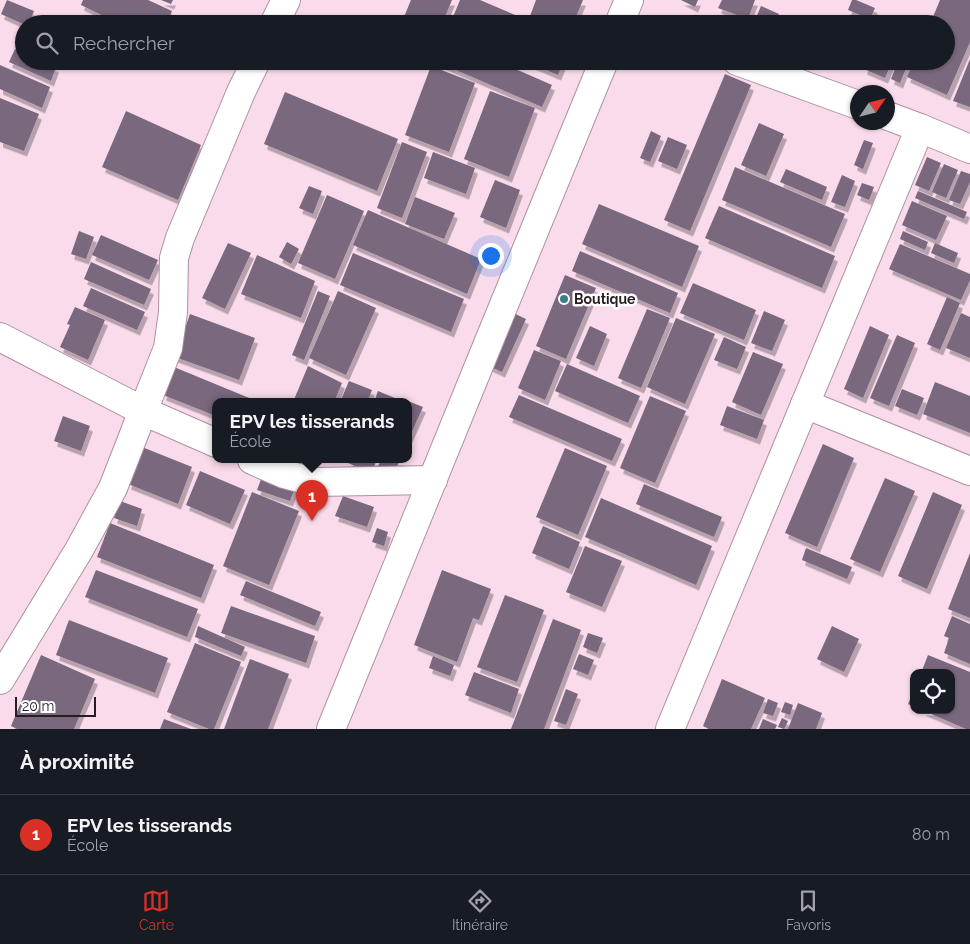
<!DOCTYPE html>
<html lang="fr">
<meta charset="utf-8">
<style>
body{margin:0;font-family:Raleway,sans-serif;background:#242831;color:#f1f3f6}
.controls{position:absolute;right:15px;bottom:15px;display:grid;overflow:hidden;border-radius:10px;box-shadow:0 1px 4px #0004}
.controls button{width:45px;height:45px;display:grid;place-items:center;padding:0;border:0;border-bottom:1px solid #363941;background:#171b24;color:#f1f3f6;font:25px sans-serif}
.compass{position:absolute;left:850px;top:85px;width:45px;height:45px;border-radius:50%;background:#171b24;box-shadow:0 1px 4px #0004;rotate:55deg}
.scale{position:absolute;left:15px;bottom:12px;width:81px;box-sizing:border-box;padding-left:5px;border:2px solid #271c22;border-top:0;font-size:14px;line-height:18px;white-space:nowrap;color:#271c22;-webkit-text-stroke:4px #fff;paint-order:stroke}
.you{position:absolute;left:490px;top:255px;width:18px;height:18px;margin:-12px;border:4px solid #fff;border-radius:50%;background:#1a73e8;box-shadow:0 0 0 8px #1a73e833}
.badge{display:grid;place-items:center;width:32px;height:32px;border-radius:50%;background:#d93025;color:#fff;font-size:16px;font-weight:700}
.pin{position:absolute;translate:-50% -41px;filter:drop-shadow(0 1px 2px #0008)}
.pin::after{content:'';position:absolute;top:26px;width:18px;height:15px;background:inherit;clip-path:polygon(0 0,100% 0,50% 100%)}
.popup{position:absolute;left:212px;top:398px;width:200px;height:65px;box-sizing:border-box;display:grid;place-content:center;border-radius:10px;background:#171b24;filter:drop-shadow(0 1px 4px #0005);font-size:16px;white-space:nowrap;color:#9ea1a6}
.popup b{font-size:19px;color:#f1f3f6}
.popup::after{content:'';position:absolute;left:50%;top:100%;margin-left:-10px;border:10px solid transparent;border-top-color:#171b24}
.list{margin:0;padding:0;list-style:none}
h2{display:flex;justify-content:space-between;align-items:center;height:65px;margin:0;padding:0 20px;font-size:21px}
h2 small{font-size:16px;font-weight:400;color:#9ea1a6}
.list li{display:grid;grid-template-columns:32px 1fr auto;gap:15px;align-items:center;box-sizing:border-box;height:80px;padding:0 20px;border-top:1px solid #363941}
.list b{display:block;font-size:19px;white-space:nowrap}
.list p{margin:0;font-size:16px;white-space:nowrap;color:#9ea1a6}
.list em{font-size:16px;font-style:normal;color:#9ea1a6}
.icon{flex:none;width:28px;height:28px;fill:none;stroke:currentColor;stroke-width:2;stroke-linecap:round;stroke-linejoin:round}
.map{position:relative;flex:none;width:970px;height:729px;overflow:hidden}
.search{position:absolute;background:#171b24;box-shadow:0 1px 4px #0004;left:15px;right:15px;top:15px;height:55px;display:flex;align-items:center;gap:12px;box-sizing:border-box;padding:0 18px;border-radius:28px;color:#9ea1a6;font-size:19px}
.sheet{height:145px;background:#171b24}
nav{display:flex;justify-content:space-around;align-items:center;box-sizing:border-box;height:70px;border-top:1px solid #363941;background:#171b24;font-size:14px;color:#9ea1a6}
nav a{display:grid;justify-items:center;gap:2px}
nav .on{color:#d93025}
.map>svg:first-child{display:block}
.building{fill:#7a687e;filter:url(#shadow)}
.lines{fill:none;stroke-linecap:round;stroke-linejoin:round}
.minor-casing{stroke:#ae919f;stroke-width:30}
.minor{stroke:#fff;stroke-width:28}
.poi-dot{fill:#397f8c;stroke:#fff;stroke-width:2}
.labels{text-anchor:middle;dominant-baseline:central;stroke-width:5;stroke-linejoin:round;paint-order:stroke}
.poi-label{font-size:14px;font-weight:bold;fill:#271c22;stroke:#fff;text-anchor:start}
</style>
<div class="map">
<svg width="970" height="729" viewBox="0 0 970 729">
<defs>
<filter id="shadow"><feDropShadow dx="3" dy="5.5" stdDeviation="0" flood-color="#0004"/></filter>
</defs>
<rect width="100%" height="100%" fill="#fadbeb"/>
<g class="building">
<polygon points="7,0 34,11 29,24 23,24 1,14"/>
<polygon points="83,0 148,0 172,11 167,24 120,24 81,5"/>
<polygon points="161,0 173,0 171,4"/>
<polygon points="411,0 452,0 442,24 401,24"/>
<polygon points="460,0 480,0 536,24 450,24"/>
<polygon points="536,0 583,0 573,24 549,24 530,16"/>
<polygon points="681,0 698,0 695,7"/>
<polygon points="722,0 755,0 748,19 718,8"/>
<polygon points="852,0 856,0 875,8 870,19 848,10"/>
<polygon points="940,0 970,0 970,42 947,95 907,77 914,61 946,61 946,24 930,24"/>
<polygon points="761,6 779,14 774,24 763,24 755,20"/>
<polygon points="42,15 62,24 37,24"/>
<polygon points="15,49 24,53 24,61 42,61 56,67 51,81 9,62"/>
<polygon points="970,59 970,107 953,101"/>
<polygon points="435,61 497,61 552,85 542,107"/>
<polygon points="525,61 564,61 558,75"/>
<polygon points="867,61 883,61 891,64 885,78 864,69"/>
<polygon points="898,61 909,61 900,83 891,79"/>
<polygon points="0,65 50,87 42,108 0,89"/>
<polygon points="431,66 475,83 449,152 405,135"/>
<polygon points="725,74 751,85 690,231 664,220"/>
<polygon points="490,91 535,108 509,177 464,159"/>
<polygon points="285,92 398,139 377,191 264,144"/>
<polygon points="0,98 39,114 24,151 0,142"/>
<polygon points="126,111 201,145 178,200 102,167"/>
<polygon points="759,123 784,134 766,176 741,165"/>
<polygon points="651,131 661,136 650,162 640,158"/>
<polygon points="668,137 687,145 677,169 658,161"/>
<polygon points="864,140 873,143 863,169 854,165"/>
<polygon points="402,142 427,152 402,218 377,208"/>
<polygon points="433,152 475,168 466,194 424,178"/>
<polygon points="927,157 941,163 929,191 915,185"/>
<polygon points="944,164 958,170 946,198 932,192"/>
<polygon points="735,167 845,214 831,247 722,200"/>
<polygon points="786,169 827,187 822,200 780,182"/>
<polygon points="961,171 970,174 970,182 960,204 949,200"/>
<polygon points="842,175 855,181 845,207 831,202"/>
<polygon points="495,180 520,190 506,228 480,217"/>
<polygon points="862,183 874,187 869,200 857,195"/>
<polygon points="309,186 322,191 313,214 299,208"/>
<polygon points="918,191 967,212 964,219 915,198"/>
<polygon points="327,195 364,211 335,279 298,263"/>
<polygon points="415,197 455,213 444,239 405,224"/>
<polygon points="912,201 947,216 936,240 902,225"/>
<polygon points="599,204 699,246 682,287 582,244"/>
<polygon points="719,206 835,256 822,288 705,238"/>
<polygon points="368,210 481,259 467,294 353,245"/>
<polygon points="79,231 94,237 86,259 71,254"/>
<polygon points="903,231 928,242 925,250 900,239"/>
<polygon points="101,235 158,260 149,280 92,255"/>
<polygon points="287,242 299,249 291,264 279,257"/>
<polygon points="228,243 251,253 225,309 202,298"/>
<polygon points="935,243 958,253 954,263 931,253"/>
<polygon points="900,244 970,274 970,280 961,300 889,269"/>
<polygon points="580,251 678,293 670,313 572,271"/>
<polygon points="353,253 464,299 451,332 340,285"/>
<polygon points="257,255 315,281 301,318 241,294"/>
<polygon points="91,262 151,289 144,305 84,279"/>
<polygon points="565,275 596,288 566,359 536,346"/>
<polygon points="693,283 756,310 744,340 680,313"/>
<polygon points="91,288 145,312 137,330 83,306"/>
<polygon points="318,291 330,296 304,360 292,355"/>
<polygon points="338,291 376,308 346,375 309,358"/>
<polygon points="947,297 960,303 940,350 927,344"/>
<polygon points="75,307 105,320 88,360 60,347 70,325 67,324"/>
<polygon points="647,309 670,318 641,388 618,378"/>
<polygon points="507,310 526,319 502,372 482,363"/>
<polygon points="764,311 785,320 772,351 751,343"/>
<polygon points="961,313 970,317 970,358 946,348"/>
<polygon points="190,314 255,338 239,380 175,357"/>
<polygon points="676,318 715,334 685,404 647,387"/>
<polygon points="590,326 607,334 594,366 576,358"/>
<polygon points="870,326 889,335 863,398 844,389"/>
<polygon points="897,335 915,343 889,406 870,398"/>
<polygon points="724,337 746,347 737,369 714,360"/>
<polygon points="534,350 561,361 545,400 518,388"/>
<polygon points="753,352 783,364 761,415 732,402"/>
<polygon points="567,364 640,396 628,423 555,391"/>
<polygon points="308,366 342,383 334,402 293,402"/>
<polygon points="174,367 254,400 253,402 216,402 216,416 163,395"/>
<polygon points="349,381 372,390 367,402 340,402"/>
<polygon points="935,382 970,396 970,433 923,414"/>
<polygon points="902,389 924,398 917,415 895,406"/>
<polygon points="378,391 402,401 401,402 374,402"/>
<polygon points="519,395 622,439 612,461 509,417"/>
<polygon points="650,396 686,411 655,483 620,468"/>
<polygon points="408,401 423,407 408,440"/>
<polygon points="727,406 764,420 757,439 720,425"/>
<polygon points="63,416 90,426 81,451 54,441"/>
<polygon points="823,444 854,458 817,547 785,533"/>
<polygon points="142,447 192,467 178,504 128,484"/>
<polygon points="565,448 607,466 578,535 536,517"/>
<polygon points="350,460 377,460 371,473 348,463"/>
<polygon points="381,460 400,460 391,479 375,473"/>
<polygon points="200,471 245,490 230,524 186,505"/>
<polygon points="263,474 296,485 290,501 257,490"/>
<polygon points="885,478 915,491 880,572 850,559"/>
<polygon points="644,484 722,517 714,537 636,504"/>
<polygon points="252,492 299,511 269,585 223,566"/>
<polygon points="933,492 962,505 927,589 898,576"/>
<polygon points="343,496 374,507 367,527 335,516"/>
<polygon points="601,498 712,546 696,585 585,537"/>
<polygon points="120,501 142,509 137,526 114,518"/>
<polygon points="110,523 214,565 201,598 97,557"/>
<polygon points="543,526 580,542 569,569 532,553"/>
<polygon points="377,528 388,532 384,546 372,542"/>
<polygon points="585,546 622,561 602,607 566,592"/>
<polygon points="806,548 852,567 847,579 802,560"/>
<polygon points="970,553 970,618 948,609"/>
<polygon points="96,570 198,609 187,637 85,597"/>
<polygon points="442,570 491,589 479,620 473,618 457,662 414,645"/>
<polygon points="246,581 321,612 315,626 240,595"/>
<polygon points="505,595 544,610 517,682 477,667"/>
<polygon points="231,606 315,636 306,663 221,633"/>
<polygon points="952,616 970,624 970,664 944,653 949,638 944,636"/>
<polygon points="553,619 581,630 544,729 511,729"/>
<polygon points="69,620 168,658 155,693 56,655"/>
<polygon points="198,626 245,647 241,656 195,637"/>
<polygon points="832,626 859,639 844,672 817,659"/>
<polygon points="588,633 603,638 597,653 583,647"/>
<polygon points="195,643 241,662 214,729 209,729 167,712"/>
<polygon points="579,654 594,660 588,675 573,669"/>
<polygon points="41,655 95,679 74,729 17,729 11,726"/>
<polygon points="928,655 970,672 970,729 966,729 922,710 951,710 951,673 921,673"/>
<polygon points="433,656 454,665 450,676 429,668"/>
<polygon points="250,659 289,674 268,729 224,729"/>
<polygon points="474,672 519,689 511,713 465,695"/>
<polygon points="722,679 765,698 751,729 709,729 703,726"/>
<polygon points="566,689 578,694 566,725 554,721"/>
<polygon points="914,690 914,707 908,704"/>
<polygon points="768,699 778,703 773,716 763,713"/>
<polygon points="785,702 793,705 790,715 781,712"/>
<polygon points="798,703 822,713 816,729 788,729"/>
<polygon points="782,718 788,721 784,729 778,727"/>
<polygon points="164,719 191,729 160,729"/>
<polygon points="763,719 777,725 775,729 759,729"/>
</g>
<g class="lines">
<g class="minor-casing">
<g id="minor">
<polyline points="274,24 286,0"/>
<polyline points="619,24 629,0"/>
<polyline points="737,61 858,105"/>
<polyline points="888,116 920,128 970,149"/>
<polyline points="0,337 143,411 168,348 173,312 174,258 180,238 241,92 256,61"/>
<polyline points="805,404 970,471"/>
<polyline points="252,460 284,474 314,482 433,480"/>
<polyline points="0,680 79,550 113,488 143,411 216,443"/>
<polyline points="331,729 487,346 604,61"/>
<polyline points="670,729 920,128"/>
</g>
</g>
<use href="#minor" class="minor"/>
</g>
<circle class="poi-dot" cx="564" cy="299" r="5"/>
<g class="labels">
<g class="poi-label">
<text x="574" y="299">Boutique</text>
</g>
</g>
</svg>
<div class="controls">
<button><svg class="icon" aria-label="locate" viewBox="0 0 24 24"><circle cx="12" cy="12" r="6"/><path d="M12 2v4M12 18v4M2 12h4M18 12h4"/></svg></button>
</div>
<svg class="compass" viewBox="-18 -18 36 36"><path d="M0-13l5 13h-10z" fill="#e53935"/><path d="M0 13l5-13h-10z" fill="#9ea1a6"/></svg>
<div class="scale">20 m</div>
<div class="you"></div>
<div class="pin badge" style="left:312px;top:521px">1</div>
<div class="popup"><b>EPV les tisserands</b>École</div>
<div class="search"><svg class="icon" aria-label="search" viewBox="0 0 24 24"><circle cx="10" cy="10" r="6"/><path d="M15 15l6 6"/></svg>Rechercher</div>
</div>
<section class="sheet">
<h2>À proximité<small></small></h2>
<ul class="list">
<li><span class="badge">1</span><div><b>EPV les tisserands</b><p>École</p></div><em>80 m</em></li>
</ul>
</section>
<nav>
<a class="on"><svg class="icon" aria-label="map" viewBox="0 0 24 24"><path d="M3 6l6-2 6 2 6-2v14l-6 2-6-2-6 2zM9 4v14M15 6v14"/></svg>Carte</a>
<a><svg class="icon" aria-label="directions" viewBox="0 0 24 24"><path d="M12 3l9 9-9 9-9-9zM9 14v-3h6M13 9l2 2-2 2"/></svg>Itinéraire</a>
<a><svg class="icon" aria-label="saved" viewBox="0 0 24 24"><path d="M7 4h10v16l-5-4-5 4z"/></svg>Favoris</a>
</nav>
